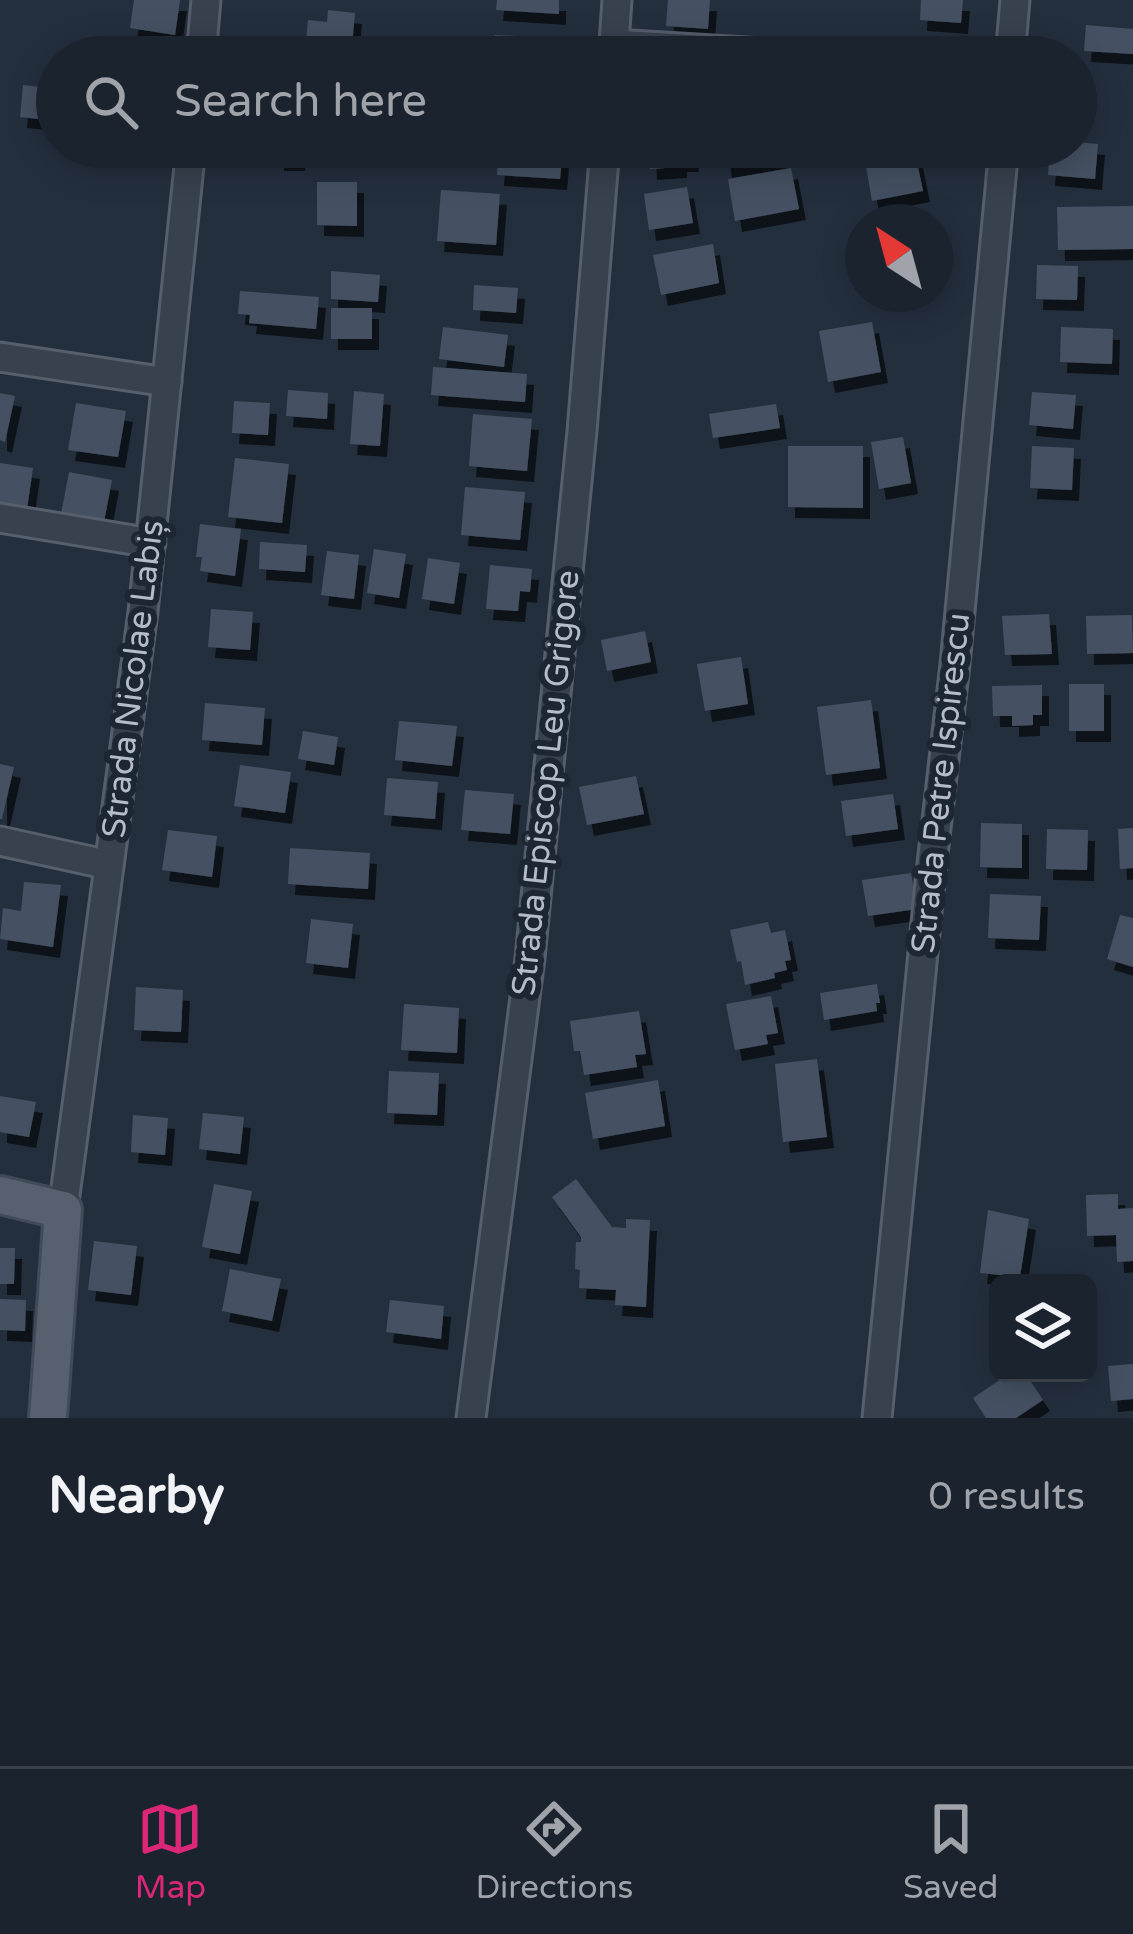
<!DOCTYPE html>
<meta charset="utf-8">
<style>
body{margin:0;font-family:"Varela Round",sans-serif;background:#242b36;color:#f1f3f6}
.controls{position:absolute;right:36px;bottom:36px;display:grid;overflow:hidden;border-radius:18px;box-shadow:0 6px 30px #0003}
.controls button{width:108px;height:108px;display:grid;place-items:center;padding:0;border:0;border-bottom:3px solid #39404a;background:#1b232e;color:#f1f3f6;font:60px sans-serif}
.compass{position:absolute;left:845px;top:204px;width:108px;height:108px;border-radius:50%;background:#1b232e;box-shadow:0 6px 30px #0003;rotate:324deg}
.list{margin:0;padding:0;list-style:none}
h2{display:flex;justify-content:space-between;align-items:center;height:156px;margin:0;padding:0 48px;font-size:51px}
h2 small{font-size:39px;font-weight:400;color:#a0a4aa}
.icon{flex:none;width:66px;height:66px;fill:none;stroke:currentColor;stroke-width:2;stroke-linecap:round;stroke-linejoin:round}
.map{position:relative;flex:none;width:1133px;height:1418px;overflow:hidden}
.search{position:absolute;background:#1b232e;box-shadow:0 6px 30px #0003;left:36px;right:36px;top:36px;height:132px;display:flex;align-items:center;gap:30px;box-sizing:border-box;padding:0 42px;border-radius:66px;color:#a0a4aa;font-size:45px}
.sheet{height:348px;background:#1b232e}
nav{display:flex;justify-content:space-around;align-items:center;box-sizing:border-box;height:168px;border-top:3px solid #39404a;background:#1b232e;font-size:33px;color:#a0a4aa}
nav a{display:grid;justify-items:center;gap:6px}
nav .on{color:#db2777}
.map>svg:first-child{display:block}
.building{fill:#455162;filter:url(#shadow)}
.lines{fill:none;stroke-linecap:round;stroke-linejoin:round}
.minor-casing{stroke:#565f6c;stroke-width:33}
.major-casing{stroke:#414a57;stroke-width:42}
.minor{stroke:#38414e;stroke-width:27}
.major{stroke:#56606e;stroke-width:36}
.labels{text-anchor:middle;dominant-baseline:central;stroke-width:12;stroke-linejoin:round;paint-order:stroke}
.street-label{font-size:33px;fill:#b4bcc9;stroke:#1d2633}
</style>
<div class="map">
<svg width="1133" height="1418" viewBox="0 0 1133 1418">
<defs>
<filter id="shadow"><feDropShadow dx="7" dy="11" stdDeviation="0" flood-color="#0009"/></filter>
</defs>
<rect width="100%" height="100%" fill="#242f3e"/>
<g class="building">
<polygon points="134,0 180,0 175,35 130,28"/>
<polygon points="497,0 559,0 559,14 496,10"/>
<polygon points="668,0 710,0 708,29 666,26"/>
<polygon points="921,0 963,0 961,23 920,20"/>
<polygon points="328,10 355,13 352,46 306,42 308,20 327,22"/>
<polygon points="1086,25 1133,29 1133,54 1084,51"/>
<polygon points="495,35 543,37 542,57 494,57"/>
<polygon points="23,85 57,89 57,121 20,117"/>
<polygon points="1076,142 1098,144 1095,179 1048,175 1050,147 1076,147"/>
<polygon points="277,147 299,147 298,160 277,160"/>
<polygon points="499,147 563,147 560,179 497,175"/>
<polygon points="649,147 691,147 692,161 680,161 680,167 650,169"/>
<polygon points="722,147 780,147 782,159 725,167"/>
<polygon points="904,147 914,147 923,191 872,201 864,155"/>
<polygon points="791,168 799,209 735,221 728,179"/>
<polygon points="317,182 357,182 357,226 317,225"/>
<polygon points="687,187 693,223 649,230 644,194"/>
<polygon points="441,190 500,194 496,245 437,241"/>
<polygon points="1133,206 1133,249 1058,250 1057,207"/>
<polygon points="713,244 719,283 661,295 653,255"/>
<polygon points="1037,265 1078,266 1077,300 1036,299"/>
<polygon points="331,271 380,275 378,302 331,299"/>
<polygon points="474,285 518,288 516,313 473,310"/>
<polygon points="240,291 319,297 316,329 249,323 250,315 238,314"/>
<rect x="331" y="308" width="41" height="31"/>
<polygon points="872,322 881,372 828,382 819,331"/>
<polygon points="443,327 508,335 504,367 439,359"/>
<polygon points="1061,327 1113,329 1112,364 1060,362"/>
<polygon points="433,367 527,374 525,402 431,395"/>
<polygon points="288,390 328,393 327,419 286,416"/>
<polygon points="354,391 384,394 380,446 350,444"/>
<polygon points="1032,392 1076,395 1073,429 1029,425"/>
<polygon points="0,393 15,396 5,442 0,440"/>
<polygon points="234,401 270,403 268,435 232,433"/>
<polygon points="76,403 126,411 118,457 68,450"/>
<polygon points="776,404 780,428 713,438 709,414"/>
<polygon points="473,414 532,419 527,471 469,466"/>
<polygon points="903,437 911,483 879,489 871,442"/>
<polygon points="788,446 863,446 863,508 788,507"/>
<polygon points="1032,446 1074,448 1072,490 1030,488"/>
<polygon points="235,458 289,464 282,523 228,517"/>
<polygon points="0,463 33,468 27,509 0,505"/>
<polygon points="69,472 112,480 104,522 61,514"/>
<polygon points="465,487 525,492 520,540 461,535"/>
<polygon points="200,524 241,529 235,576 200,571 202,557 196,557"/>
<polygon points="260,542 307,545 305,572 259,569"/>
<polygon points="374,549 406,554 399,598 367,593"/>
<polygon points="327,551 359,555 354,599 321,595"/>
<polygon points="428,558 460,563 454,604 422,599"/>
<polygon points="490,565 532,569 530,592 520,591 518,611 486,609"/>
<polygon points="211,609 253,612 250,650 208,647"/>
<polygon points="1049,614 1052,654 1005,655 1002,616"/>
<polygon points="1132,615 1133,653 1087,654 1086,616"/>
<polygon points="645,631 651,662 607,671 601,640"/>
<polygon points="741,657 748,704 705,711 697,664"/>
<rect x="1069" y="684" width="35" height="47"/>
<polygon points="1042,685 1042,715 1033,715 1033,725 1012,726 1012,716 993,716 992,686"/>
<polygon points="871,700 880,768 826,775 817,707"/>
<polygon points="205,703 265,708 262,745 202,740"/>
<polygon points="399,721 457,726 452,766 395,760"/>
<polygon points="303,731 338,737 334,765 298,759"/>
<polygon points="0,764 14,767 2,819 0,819"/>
<polygon points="240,765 291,772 285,813 234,806"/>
<polygon points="636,776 644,814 587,825 579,787"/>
<polygon points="387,778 438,782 435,819 384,815"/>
<polygon points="465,790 514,794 510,834 461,830"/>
<polygon points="893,794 898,829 846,836 841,801"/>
<polygon points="981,823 1022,824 1022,868 980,867"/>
<polygon points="1133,828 1133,868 1120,869 1118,829"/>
<polygon points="1047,829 1088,830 1087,870 1046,869"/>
<polygon points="168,830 217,836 212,877 162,870"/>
<polygon points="290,848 370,853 368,889 288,884"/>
<polygon points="911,873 917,909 868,916 862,880"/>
<polygon points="24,882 61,885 53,947 0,939 3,908 21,911"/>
<polygon points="990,894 1041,896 1039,940 988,938"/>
<polygon points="1120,915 1133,918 1133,967 1107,959"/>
<polygon points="311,919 353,924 348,968 306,963"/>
<polygon points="768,922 771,933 785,930 791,960 785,961 787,970 774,973 775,978 745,985 741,961 737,962 730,930"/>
<polygon points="877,984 880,1003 876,1003 877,1011 824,1020 820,993"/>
<polygon points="136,987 183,990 181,1032 134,1030"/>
<polygon points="771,996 778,1033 766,1035 768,1044 735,1050 726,1004"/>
<polygon points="404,1004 459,1008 457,1053 401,1050"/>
<polygon points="639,1011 646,1054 635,1055 637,1067 584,1075 580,1051 574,1051 570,1021"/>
<polygon points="817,1059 827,1137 783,1142 775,1064"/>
<polygon points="389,1071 439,1073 437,1115 387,1113"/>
<polygon points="658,1080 665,1126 593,1139 585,1093"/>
<polygon points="0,1096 36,1102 29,1137 0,1132"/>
<polygon points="203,1113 244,1117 240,1154 199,1149"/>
<polygon points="133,1115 168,1118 165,1155 131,1152"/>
<polygon points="576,1179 612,1227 626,1228 626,1219 650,1220 646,1307 615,1305 616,1290 579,1288 580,1270 575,1269 576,1242 581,1242 581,1237 552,1197"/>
<polygon points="214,1184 252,1191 240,1254 202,1247"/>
<polygon points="1118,1194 1118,1209 1133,1208 1133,1261 1117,1262 1116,1235 1087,1236 1086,1195"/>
<polygon points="988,1210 1029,1219 1020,1277 980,1273"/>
<polygon points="94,1241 137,1246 131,1295 88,1290"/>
<polygon points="0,1248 15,1248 14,1284 0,1284"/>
<polygon points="230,1269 281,1279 272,1321 222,1311"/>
<polygon points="0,1299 26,1300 25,1331 0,1330"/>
<polygon points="390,1300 444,1306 441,1339 386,1332"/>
<polygon points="1133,1364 1133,1399 1111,1401 1108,1366"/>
<polygon points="1010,1373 1025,1373 1043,1400 1016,1418 986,1418 973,1398"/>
</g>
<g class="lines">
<g class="minor-casing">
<g id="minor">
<polyline points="614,44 797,55"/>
<polyline points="201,57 206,0"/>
<polyline points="613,57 617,0"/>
<polyline points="1010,57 1015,0"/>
<polyline points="0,357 167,382"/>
<polyline points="0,518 151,543"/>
<polyline points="0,841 109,865"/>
<polyline points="63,1210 143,612 191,147"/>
<polyline points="471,1418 530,958 582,431 605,147"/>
<polyline points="877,1418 931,872 955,664 1004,147"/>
</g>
</g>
<g class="major-casing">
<polyline id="major" points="0,1195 63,1210 48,1418"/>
</g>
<use href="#minor" class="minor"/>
<use href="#major" class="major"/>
</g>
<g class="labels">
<g class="street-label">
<text transform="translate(133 679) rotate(-83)">Strada Nicolae Labiș</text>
<text transform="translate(546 783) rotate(-84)">Strada Episcop Leu Grigore</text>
<text transform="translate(941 783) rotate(-84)">Strada Petre Ispirescu</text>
</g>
</g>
</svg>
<div class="controls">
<button><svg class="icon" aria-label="layers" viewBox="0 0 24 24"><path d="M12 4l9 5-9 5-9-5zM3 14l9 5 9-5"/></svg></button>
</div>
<svg class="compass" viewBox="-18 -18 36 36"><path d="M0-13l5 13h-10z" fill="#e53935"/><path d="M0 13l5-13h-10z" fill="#a0a4aa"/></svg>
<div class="search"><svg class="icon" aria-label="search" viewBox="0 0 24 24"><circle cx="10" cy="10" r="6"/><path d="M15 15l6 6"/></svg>Search here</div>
</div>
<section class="sheet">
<h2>Nearby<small>0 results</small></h2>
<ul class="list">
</ul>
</section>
<nav>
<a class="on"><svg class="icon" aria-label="map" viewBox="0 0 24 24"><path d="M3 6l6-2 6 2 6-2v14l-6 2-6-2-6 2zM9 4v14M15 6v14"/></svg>Map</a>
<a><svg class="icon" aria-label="directions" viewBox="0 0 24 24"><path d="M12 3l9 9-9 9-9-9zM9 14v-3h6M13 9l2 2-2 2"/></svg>Directions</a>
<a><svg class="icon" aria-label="saved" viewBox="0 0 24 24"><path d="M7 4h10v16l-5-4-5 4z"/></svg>Saved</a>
</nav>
